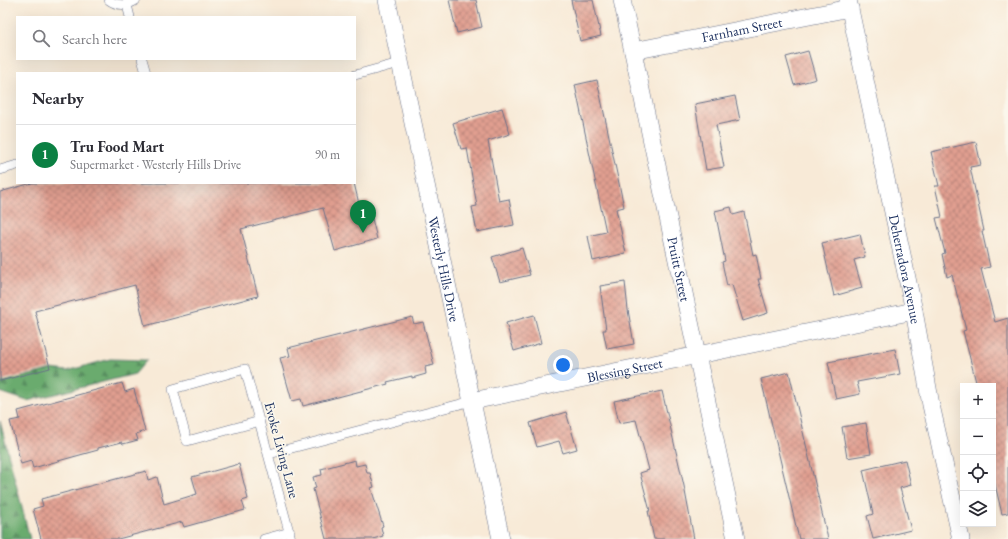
<!DOCTYPE html>
<meta charset="utf-8">
<style>
body{margin:0;font-family:"EB Garamond",serif;background:#f2f2f3;color:#2b2b33}
.controls{position:absolute;right:12px;bottom:12px;display:grid;overflow:hidden;border-radius:0px;box-shadow:0 4px 16px #0002}
.controls button{width:36px;height:36px;display:grid;place-items:center;padding:0;border:0;border-bottom:1px solid #e1e1e2;background:#fff;color:#2b2b33;font:20px sans-serif}
.you{position:absolute;left:563px;top:365px;width:14px;height:14px;margin:-10px;border:3px solid #fff;border-radius:50%;background:#1a73e8;box-shadow:0 0 0 6px #1a73e833}
.badge{display:grid;place-items:center;width:26px;height:26px;border-radius:50%;background:#0b8043;color:#fff;font-size:13px;font-weight:700}
.pin{position:absolute;translate:-50% -33px;filter:drop-shadow(0 1px 2px #0008)}
.pin::after{content:'';position:absolute;top:21px;width:14px;height:12px;background:inherit;clip-path:polygon(0 0,100% 0,50% 100%)}
.list{margin:0;padding:0;list-style:none}
h2{display:flex;justify-content:space-between;align-items:center;height:52px;margin:0;padding:0 16px;font-size:17px}
h2 small{font-size:13px;font-weight:400;color:#7c7c81}
.list li{display:grid;grid-template-columns:26px 1fr auto;gap:12px;align-items:center;box-sizing:border-box;height:60px;padding:0 16px;border-top:1px solid #e1e1e2}
.list b{display:block;font-size:15px;white-space:nowrap}
.list p{margin:0;font-size:13px;white-space:nowrap;color:#7c7c81}
.list em{font-size:13px;font-style:normal;color:#7c7c81}
.icon{flex:none;width:22px;height:22px;fill:none;stroke:currentColor;stroke-width:2;stroke-linecap:round;stroke-linejoin:round}
.map{position:relative;flex:none;width:1008px;height:539px;overflow:hidden}
.search{position:absolute;background:#fff;box-shadow:0 4px 16px #0002;left:16px;top:16px;width:340px;height:44px;display:flex;align-items:center;gap:10px;box-sizing:border-box;padding:0 14px;border-radius:0px;color:#7c7c81;font-size:15px}
.panel{position:absolute;background:#fff;box-shadow:0 4px 16px #0002;left:16px;top:72px;width:340px;height:112px;border-radius:0px}
.map>svg:first-child{display:block}
.forest{fill:url(#forest-firs);stroke:#436d66}
.building{fill:url(#building-cross-hatch)}
.lines{fill:none;stroke-linecap:round;stroke-linejoin:round}
.service-casing{stroke:#687088;stroke-width:10}
.minor-casing{stroke:#687088;stroke-width:18}
.service{stroke:#fff;stroke-width:9}
.minor{stroke:#fff;stroke-width:17}
.labels{text-anchor:middle;dominant-baseline:central;stroke-width:3.5;stroke-linejoin:round;paint-order:stroke}
.street-label{font-size:14px;fill:#1b2f5e;stroke:#fbf7ec}
</style>
<div class="map">
<svg width="1008" height="539" viewBox="0 0 1008 539">
<defs>
<pattern id="forest-firs" width="22" height="20" patternUnits="userSpaceOnUse"><rect width="22" height="20" fill="#6bab6e"/><path d="M5 1l3.5 6h-7zM16 11l3.5 6h-7z" fill="#578c5e"/></pattern>
<pattern id="building-cross-hatch" width="8" height="8" patternUnits="userSpaceOnUse"><rect width="8" height="8" fill="#e19f90"/><path d="M0 0l8 8M0 8l8-8" fill="none" stroke="#b68279"/></pattern>
</defs>
<rect width="100%" height="100%" fill="#fbf7ec"/>
<filter id="ink" filterUnits="userSpaceOnUse"><feTurbulence type="fractalNoise" baseFrequency=".025" numOctaves="2"/><feDisplacementMap in="SourceGraphic" scale="8" xChannelSelector="R" yChannelSelector="G"/><feConvolveMatrix kernelMatrix="1 2 1 2 8 2 1 2 1" color-interpolation-filters="sRGB"/></filter>
<filter id="wash" filterUnits="userSpaceOnUse"><feTurbulence type="fractalNoise" baseFrequency=".012" numOctaves="4" result="noise"/><feDisplacementMap in="SourceGraphic" scale="16" xChannelSelector="R" yChannelSelector="G"/><feGaussianBlur stdDeviation="0.9" result="paint"/><feColorMatrix in="noise" values="0 0 0 0 0 0 0 0 0 0 0 0 0 0 0 0 0 1.4 0 .05"/><feComposite in="paint" operator="in"/></filter>
<g filter="url(#wash)">
<rect width="100%" height="100%" fill="#f8ead7"/>
<g class="forest">
<polygon points="110,359 147,360 135,374 27,401 0,392 0,383 52,369 67,371"/>
<polygon points="0,421 30,539 0,539"/>
</g>
<g id="blocks">
<g class="building">
<polygon points="449,0 476,0 482,27 457,33"/>
<polygon points="571,0 593,0 601,36 580,41"/>
<polygon points="808,51 816,79 794,85 786,57"/>
<polygon points="597,80 624,207 616,209 626,253 593,261 588,236 606,232 575,85"/>
<polygon points="735,96 740,120 716,125 724,167 706,170 695,104"/>
<polygon points="502,108 510,134 488,141 499,201 509,199 514,225 477,232 472,207 477,206 467,148 461,149 453,123"/>
<polygon points="976,142 981,165 970,167 984,231 982,231 990,267 981,269 995,322 1008,318 1008,513 1002,514 993,476 993,386 977,386 963,331 966,330 952,275 947,277 942,254 945,253 936,218 942,217 935,186 939,186 931,152"/>
<polygon points="32,183 354,183 359,204 368,202 377,239 335,251 323,208 241,229 258,296 145,326 135,285 35,311 50,368 0,381 0,192"/>
<polygon points="731,207 733,215 744,212 753,255 756,254 761,279 758,279 768,313 743,321 732,285 727,286 722,262 725,261 715,211"/>
<polygon points="860,234 865,257 854,260 862,288 834,296 822,243"/>
<polygon points="522,248 530,275 500,282 492,257"/>
<polygon points="625,282 628,310 634,344 607,349 603,330 606,330 600,286"/>
<polygon points="534,315 541,343 514,351 506,323"/>
<polygon points="412,317 414,324 423,322 434,365 425,367 426,374 412,378 412,376 387,382 388,384 303,406 301,399 292,401 280,358 290,356 288,348"/>
<polygon points="895,349 900,374 857,382 860,394 836,399 828,362"/>
<polygon points="789,372 828,539 799,539 761,379"/>
<polygon points="122,383 125,392 134,389 145,431 136,434 138,440 123,444 122,442 98,448 98,450 33,468 31,461 21,464 10,421 20,419 18,411"/>
<polygon points="662,391 684,486 694,539 654,539 648,511 650,511 640,473 649,470 636,420 619,423 614,401"/>
<polygon points="566,412 577,449 563,453 559,441 537,447 530,423"/>
<polygon points="866,423 871,454 847,458 842,427"/>
<polygon points="355,460 356,466 365,464 367,473 370,473 374,487 371,488 383,526 381,527 383,536 373,539 326,539 313,489 316,488 313,477 322,475 321,469"/>
<polygon points="905,460 911,485 900,488 911,530 873,539 867,516 873,514 863,470"/>
<polygon points="239,464 248,499 242,501 245,510 184,527 182,522 118,539 41,539 33,509 43,506 41,499 146,471 148,480 157,477 164,504 197,494 192,477"/>
</g>
</g>
</g>
<g filter="url(#ink)">
<use href="#blocks" fill-opacity="0" stroke="#687088" stroke-width="1"/>
<g class="lines">
<g class="service-casing">
<g id="service">
<path d="M109 0C117 6 127 6 136 0"/>
<polyline points="127,5 130,17"/>
<polyline points="142,59 146,73"/>
<polyline points="355,75 399,63"/>
<polyline points="0,170 17,165"/>
<polyline points="260,421 187,441 173,389 245,369 291,539"/>
<polyline points="269,454 472,401"/>
<polyline points="264,539 290,532"/>
</g>
</g>
<g class="minor-casing">
<g id="minor">
<path id="s1" d="M387 0 501 539"/>
<path id="s2" d="M622 0 736 539"/>
<path id="s3" d="M848 0 914 311 931 405 961 539"/>
<path id="s4" d="M633 51 850 8"/>
<path id="s5" d="M472 401 914 311"/>
</g>
</g>
<use href="#service" class="service"/>
<use href="#minor" class="minor"/>
</g>
</g>
<g class="labels">
<g class="street-label">
<text stroke="none"><textPath href="#s4" startOffset="111">Farnham Street</textPath></text>
<text stroke="none"><textPath href="#s2" startOffset="275">Pruitt Street</textPath></text>
<text stroke="none"><textPath href="#s1" startOffset="275">Westerly Hills Drive</textPath></text>
<text stroke="none"><textPath href="#s3" startOffset="275">Deherradora Avenue</textPath></text>
<text stroke="none"><textPath href="#s5" startOffset="156">Blessing Street</textPath></text>
<text transform="translate(282 450) rotate(75)">Evoke Living Lane</text>
</g>
</g>
</svg>
<div class="controls">
<button>+</button>
<button>−</button>
<button><svg class="icon" aria-label="locate" viewBox="0 0 24 24"><circle cx="12" cy="12" r="6"/><path d="M12 2v4M12 18v4M2 12h4M18 12h4"/></svg></button>
<button><svg class="icon" aria-label="layers" viewBox="0 0 24 24"><path d="M12 4l9 5-9 5-9-5zM3 14l9 5 9-5"/></svg></button>
</div>
<div class="you"></div>
<div class="pin badge" style="left:363px;top:233px">1</div>
<div class="search"><svg class="icon" aria-label="search" viewBox="0 0 24 24"><circle cx="10" cy="10" r="6"/><path d="M15 15l6 6"/></svg>Search here</div>
<section class="panel">
<h2>Nearby<small></small></h2>
<ul class="list">
<li><span class="badge">1</span><div><b>Tru Food Mart</b><p>Supermarket · Westerly Hills Drive</p></div><em>90 m</em></li>
</ul>
</section>
</div>
